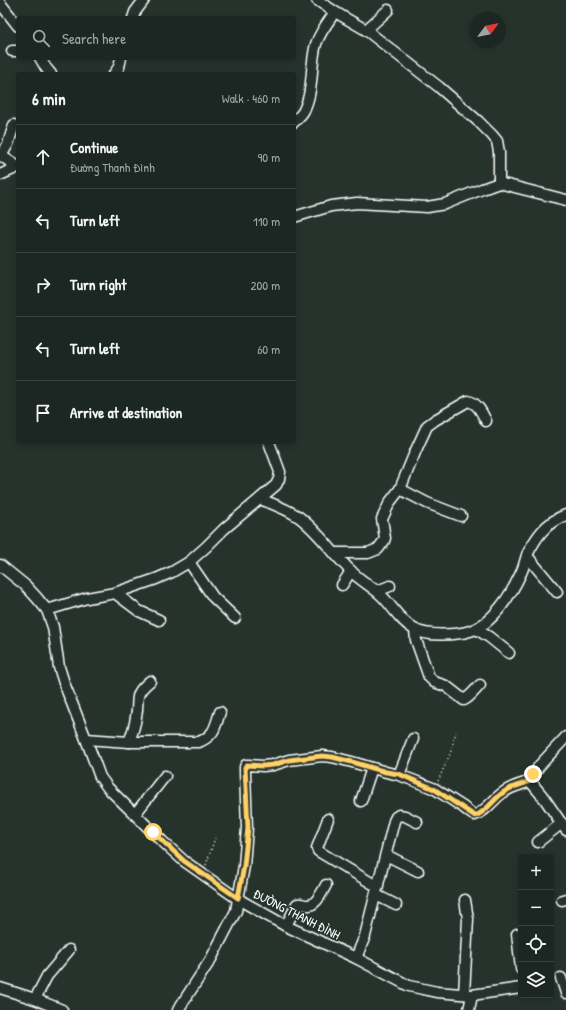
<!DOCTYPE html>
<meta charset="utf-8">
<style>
body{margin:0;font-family:"Patrick Hand",sans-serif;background:#29322f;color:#f1f3f6}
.controls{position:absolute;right:12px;bottom:12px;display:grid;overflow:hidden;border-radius:4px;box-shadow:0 2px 6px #0003}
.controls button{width:36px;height:36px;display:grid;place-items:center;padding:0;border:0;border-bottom:1px solid #3a4340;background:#1c2622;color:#f1f3f6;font:20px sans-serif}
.compass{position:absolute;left:470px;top:12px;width:36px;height:36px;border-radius:50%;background:#1c2622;box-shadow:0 2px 6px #0003;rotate:58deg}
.stop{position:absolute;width:12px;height:12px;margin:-9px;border:3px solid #ffd166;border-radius:50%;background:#fff}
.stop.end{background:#ffd166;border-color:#fff;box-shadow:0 1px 4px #0008}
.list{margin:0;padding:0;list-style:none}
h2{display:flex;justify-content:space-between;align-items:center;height:52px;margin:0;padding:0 16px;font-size:17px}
h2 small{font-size:13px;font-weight:400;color:#a0a5a5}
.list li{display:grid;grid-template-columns:26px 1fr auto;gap:12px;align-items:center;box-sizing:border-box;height:64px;padding:0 16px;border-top:1px solid #3a4340}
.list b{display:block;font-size:15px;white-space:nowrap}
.list p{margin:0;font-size:13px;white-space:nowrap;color:#a0a5a5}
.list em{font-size:13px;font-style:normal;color:#a0a5a5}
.icon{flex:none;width:22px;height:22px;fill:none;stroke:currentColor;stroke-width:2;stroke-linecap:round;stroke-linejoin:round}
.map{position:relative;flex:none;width:566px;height:1010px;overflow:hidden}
.search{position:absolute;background:#1c2622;box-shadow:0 2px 6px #0003;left:16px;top:16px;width:280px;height:44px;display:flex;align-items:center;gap:10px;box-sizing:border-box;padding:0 14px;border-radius:4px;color:#a0a5a5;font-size:15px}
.panel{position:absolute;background:#1c2622;box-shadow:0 2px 6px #0003;left:16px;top:72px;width:280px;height:372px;border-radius:4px}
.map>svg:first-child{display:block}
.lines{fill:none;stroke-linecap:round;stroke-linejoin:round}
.minor-casing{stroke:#fff;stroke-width:13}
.path{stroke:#fff;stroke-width:1.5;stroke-dasharray:1 3;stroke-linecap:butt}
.minor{stroke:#26332d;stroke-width:10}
.route{stroke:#ffd166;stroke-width:5}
.labels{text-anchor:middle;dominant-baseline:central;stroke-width:3;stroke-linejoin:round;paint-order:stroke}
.street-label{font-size:13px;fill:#fff;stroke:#26332d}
</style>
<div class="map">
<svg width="566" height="1010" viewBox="0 0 566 1010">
<rect width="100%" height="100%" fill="#26332d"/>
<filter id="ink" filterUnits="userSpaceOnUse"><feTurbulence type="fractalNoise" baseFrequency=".025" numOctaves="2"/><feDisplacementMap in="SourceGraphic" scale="8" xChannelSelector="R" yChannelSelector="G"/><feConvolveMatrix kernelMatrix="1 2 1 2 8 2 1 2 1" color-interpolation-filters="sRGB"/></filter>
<g filter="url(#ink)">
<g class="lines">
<g class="minor-casing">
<g id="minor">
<polyline points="317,0 335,12 366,30 439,87 479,122 492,135 497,141 499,152 499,183"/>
<polyline points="0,3 18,26"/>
<polyline points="133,18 135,12 144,0"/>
<polyline points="366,30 388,10"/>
<polyline points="12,51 18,51"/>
<polyline points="40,58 46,68 51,74"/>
<polyline points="114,74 119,67 121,58"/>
<path d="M294 122C297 118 302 115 304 110 314 90 310 65 316 44 320 32 328 22 335 12"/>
<polyline points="0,155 18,167"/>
<polyline points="1,156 8,144 14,125"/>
<polyline points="0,175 18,167"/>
<polyline points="294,217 331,206 357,203 427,207 445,204 482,189 499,183 566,200"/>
<polyline points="400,489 427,503 461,516"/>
<path d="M260 499C273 504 287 509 299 517 319 532 333 554 352 572 361 581 373 587 382 596 393 607 400 621 414 629 426 637 457 635 470 631 493 624 512 593 521 573 524 567 525 561 527 555 536 537 546 522 566 515"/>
<path d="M335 553H368L378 549 384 541 385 538 382 519 390 502 400 489 416 450 427 426 435 420 468 401C478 403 482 413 486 421"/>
<polyline points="527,556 557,592"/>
<polyline points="189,562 213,597 235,618"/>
<polyline points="0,565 26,586 37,598 47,610 53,627 59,667 64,683 86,739 100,777 108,788 162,841 184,861 238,899 286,926 356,958 409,986 437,992 472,995 521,988"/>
<polyline points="342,585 351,571"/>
<polyline points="377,591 390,586"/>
<polyline points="115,593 139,611 159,620"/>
<polyline points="47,610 87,598 115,593 156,579 172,572 189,562 206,547 224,529 276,485 279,479 280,472 269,442"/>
<polyline points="476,629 489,637 509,653"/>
<path d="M415 630 416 640 429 677 434 682 446 686 464 700C470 697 475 690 480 685"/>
<path d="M86 739 129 742H199C215 735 215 727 220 712"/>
<path d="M129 742C132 734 135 725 136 717 140 698 132 696 150 681"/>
<polyline points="399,775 413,739"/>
<polyline points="530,781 544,798 566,830"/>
<polyline points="361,801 372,768"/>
<polyline points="135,814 165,776"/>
<polyline points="328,819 317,848 318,851 378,887"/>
<polyline points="538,842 562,823"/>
<polyline points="386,855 418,871"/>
<polyline points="376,895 396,905"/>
<polyline points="562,900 566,899"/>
<path d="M286 926 297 904C301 903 303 905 306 905 316 907 322 892 326 885"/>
<polyline points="517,934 521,969"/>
<polyline points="356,958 365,936 394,821 396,817 399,815 405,816 417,822"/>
<polyline points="561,978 566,993"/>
<polyline points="0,988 35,999 62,1010"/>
<polyline points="464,994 468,919 465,900"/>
<polyline points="35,999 47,976 69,950"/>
<path d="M178 1010 211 959 236 911 244 866 247 828 245 772V767L246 765H248L263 766 273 765 289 760 322 756 332 757 352 762 386 772 399 775 415 781 435 789 463 807 472 814 475 815C486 812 494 798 504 792 512 786 521 785 530 781L539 766 566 737"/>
<polyline points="469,1010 472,995"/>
</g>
</g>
<g class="path">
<polyline points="438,781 450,754 456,732"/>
<polyline points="206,865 215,838"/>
</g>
<use href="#minor" class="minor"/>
</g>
</g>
<g class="lines" filter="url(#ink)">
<path class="route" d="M153 832 184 861 238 898 244 866 248 828 245 767 247 765 263 766 273 765 289 760 322 756 332 757 352 762 386 772 399 774 434 789 475 816C487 812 494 798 504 792 512 786 521 785 530 781L533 774"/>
</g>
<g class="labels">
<g class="street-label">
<text transform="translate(297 914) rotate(27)">ĐƯỜNG THANH ĐÌNH</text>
</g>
</g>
</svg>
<div class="controls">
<button>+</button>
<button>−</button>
<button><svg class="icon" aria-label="locate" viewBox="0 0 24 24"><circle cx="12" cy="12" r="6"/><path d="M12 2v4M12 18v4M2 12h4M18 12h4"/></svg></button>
<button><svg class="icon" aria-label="layers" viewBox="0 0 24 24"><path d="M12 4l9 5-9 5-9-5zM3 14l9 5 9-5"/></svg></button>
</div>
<svg class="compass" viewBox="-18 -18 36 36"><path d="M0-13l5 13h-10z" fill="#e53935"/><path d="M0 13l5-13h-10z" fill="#a0a5a5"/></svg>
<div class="stop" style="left:153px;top:832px"></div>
<div class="stop end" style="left:533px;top:774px"></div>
<div class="search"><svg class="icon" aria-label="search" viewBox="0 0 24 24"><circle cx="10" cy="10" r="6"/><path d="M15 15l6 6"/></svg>Search here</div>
<section class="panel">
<h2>6 min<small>Walk · 460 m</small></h2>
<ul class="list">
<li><svg class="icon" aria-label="ahead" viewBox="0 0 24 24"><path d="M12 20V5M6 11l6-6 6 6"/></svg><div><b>Continue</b><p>Đường Thanh Đình</p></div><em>90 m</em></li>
<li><svg class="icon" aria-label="left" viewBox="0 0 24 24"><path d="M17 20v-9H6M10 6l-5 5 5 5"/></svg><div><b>Turn left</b></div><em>110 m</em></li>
<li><svg class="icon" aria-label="right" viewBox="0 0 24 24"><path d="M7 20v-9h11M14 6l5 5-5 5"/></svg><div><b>Turn right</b></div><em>200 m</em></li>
<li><svg class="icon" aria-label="left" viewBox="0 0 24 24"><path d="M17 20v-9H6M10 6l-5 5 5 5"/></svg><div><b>Turn left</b></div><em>60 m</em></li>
<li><svg class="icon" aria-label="arrive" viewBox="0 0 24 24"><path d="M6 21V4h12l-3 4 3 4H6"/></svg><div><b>Arrive at destination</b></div></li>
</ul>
</section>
</div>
